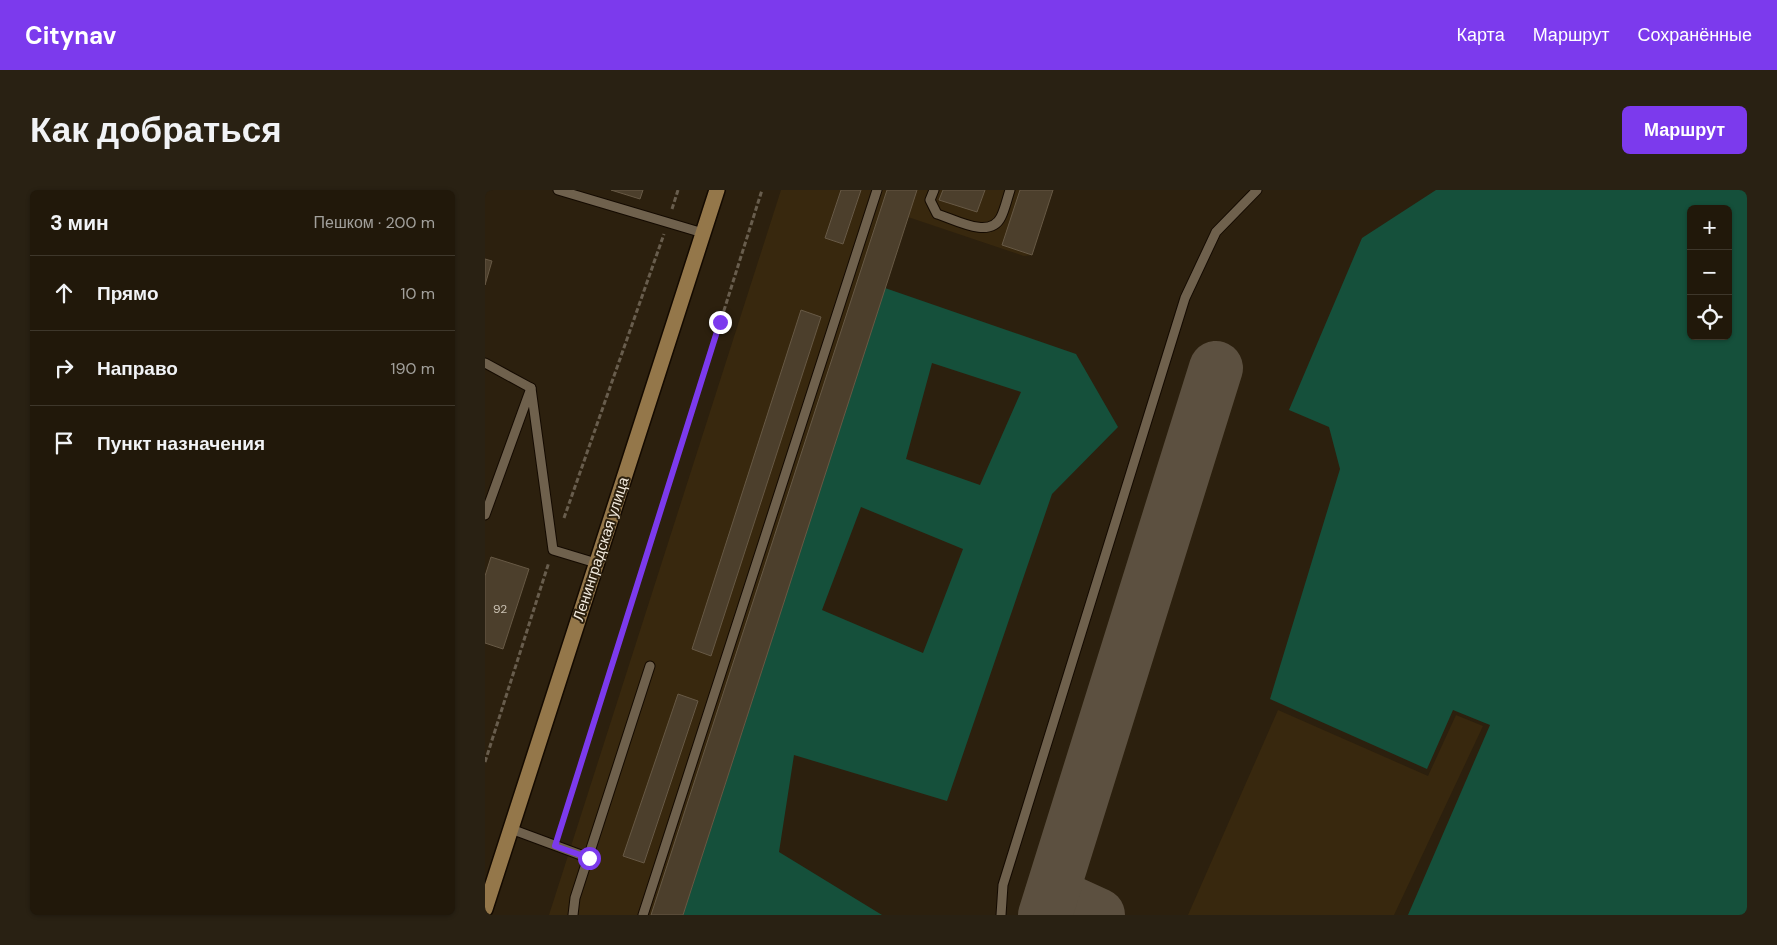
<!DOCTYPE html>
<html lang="ru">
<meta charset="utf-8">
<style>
body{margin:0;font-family:"DM Sans",sans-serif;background:#292113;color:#f1f3f6}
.controls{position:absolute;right:15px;top:15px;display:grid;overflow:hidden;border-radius:8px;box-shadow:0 1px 4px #0004}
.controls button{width:45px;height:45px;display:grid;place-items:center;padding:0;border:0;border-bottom:1px solid #3e372b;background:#21180a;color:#f1f3f6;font:25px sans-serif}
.stop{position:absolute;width:15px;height:15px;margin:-11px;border:4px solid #7c3aed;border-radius:50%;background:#fff}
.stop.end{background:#7c3aed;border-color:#fff;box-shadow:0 1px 5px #0008}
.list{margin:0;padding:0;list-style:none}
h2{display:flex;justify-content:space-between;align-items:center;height:65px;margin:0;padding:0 20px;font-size:21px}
h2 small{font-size:16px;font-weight:400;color:#a2a09c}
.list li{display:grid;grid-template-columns:32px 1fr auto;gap:15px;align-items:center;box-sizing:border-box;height:75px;padding:0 20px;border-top:1px solid #3e372b}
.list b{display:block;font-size:19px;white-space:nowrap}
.list em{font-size:16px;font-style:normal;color:#a2a09c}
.icon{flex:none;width:28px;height:28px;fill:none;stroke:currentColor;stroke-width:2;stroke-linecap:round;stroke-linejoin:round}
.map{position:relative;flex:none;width:1262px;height:725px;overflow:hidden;border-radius:8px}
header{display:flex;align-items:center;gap:30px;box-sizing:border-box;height:70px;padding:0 25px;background:#7c3aed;color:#fff}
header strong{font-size:24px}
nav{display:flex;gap:28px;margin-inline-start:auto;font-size:18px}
.intro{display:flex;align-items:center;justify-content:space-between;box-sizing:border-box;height:120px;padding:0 30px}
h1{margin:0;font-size:35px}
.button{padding:12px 22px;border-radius:8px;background:#7c3aed;color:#fff;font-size:18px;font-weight:700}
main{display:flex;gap:30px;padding:0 30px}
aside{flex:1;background:#21180a;border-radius:8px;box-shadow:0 1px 4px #0004}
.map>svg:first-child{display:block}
.built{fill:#38280e}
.green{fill:#15503b;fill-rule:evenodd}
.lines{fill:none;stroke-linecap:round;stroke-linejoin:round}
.taxiway{stroke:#5c5040;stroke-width:54}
.building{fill:#4c3f2c;stroke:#675945}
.lane-casing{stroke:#140a00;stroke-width:11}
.secondary-casing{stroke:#140a00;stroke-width:18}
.path{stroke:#685d4d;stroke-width:3;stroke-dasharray:5 2.5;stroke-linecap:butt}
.lane{stroke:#6f614d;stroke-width:9}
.secondary{stroke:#94774a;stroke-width:15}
.route{stroke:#7c3aed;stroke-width:6}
.labels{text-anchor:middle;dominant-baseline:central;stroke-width:4;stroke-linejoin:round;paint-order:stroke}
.number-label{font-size:12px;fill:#c9c0b2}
.street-label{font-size:15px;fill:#f3ebdf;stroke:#2c200e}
</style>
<header>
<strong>Citynav</strong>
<nav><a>Карта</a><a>Маршрут</a><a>Сохранённые</a></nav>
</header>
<div class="intro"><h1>Как добраться</h1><a class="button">Маршрут</a></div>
<main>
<aside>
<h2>3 мин<small>Пешком · 200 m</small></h2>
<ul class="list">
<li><svg class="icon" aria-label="ahead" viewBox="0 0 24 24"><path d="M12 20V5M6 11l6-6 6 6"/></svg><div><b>Прямо</b></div><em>10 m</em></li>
<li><svg class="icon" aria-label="right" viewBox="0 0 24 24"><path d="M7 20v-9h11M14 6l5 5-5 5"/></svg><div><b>Направо</b></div><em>190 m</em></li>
<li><svg class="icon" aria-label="arrive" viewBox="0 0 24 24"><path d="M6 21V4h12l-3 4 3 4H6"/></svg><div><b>Пункт назначения</b></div></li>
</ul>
</aside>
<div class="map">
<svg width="1262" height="725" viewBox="0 0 1262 725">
<rect width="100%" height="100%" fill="#2c200e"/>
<g class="built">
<polygon points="296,0 568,0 547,65 539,66 423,27 198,725 64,725"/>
<polygon points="793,520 943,586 971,525 998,536 909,725 703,725"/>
</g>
<g class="green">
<path d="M951 0H1262V725H923L1005 535 968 520 942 579 785 509 855 279 844 237 804 220 877 48ZM1206 19H1243V146H1206Z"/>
<path d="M400 98 591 164 633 237 567 304 462 611 309 565 294 662 397 725H198ZM447 173 536 202 495 295 421 269ZM376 317 478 359 438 463 337 420Z"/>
</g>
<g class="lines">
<g class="taxiway">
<polyline points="567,704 613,725"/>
<polyline points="560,725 731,178"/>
</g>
</g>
<g class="building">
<polygon points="126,0 158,0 155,9"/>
<polygon points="356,0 376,0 358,54 340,48"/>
<polygon points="402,0 432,0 198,725 166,725"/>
<polygon points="458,0 500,0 492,22 454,10"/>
<polygon points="535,0 568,0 547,65 517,55"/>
<polygon points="0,69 7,71 0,95"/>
<polygon points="316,120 336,127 226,466 207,459"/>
<polygon points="6,367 44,379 18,459 0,453 0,386"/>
<polygon points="193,504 213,511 159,673 138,666"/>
</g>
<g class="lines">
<g class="lane-casing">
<g id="lane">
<polyline points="73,0 218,43"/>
<path d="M449 0 445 10 452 24C469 29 505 50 516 27 520 19 522 9 525 0"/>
<polyline points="0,173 46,198"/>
<polyline points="0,325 46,198 68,360 111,373"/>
<polyline points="26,639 104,668"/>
<polyline points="88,725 90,708 165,476"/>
<polyline points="158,725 392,0"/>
<polyline points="516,725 518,695 700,108 731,42 772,0"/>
</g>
</g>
<g class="secondary-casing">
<polyline id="secondary" points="0,719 232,0"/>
</g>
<g class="path">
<polyline points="187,19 193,0"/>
<polyline points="79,328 179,44"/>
<polyline points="0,572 64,372"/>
<polyline points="74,643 277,0"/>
</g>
<use href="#lane" class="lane"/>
<use href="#secondary" class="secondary"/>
</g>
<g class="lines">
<polyline class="route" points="104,668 70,656 235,132"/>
</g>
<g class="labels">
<g class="number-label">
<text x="15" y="419">92</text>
</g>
<g class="street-label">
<text transform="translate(116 359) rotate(-72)">Ленинградская улица</text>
</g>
</g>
</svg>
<div class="controls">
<button>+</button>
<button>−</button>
<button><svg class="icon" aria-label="locate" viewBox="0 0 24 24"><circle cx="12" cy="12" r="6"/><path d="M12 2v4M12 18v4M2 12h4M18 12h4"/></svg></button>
</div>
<div class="stop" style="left:104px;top:668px"></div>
<div class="stop end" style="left:235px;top:132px"></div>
</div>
</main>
